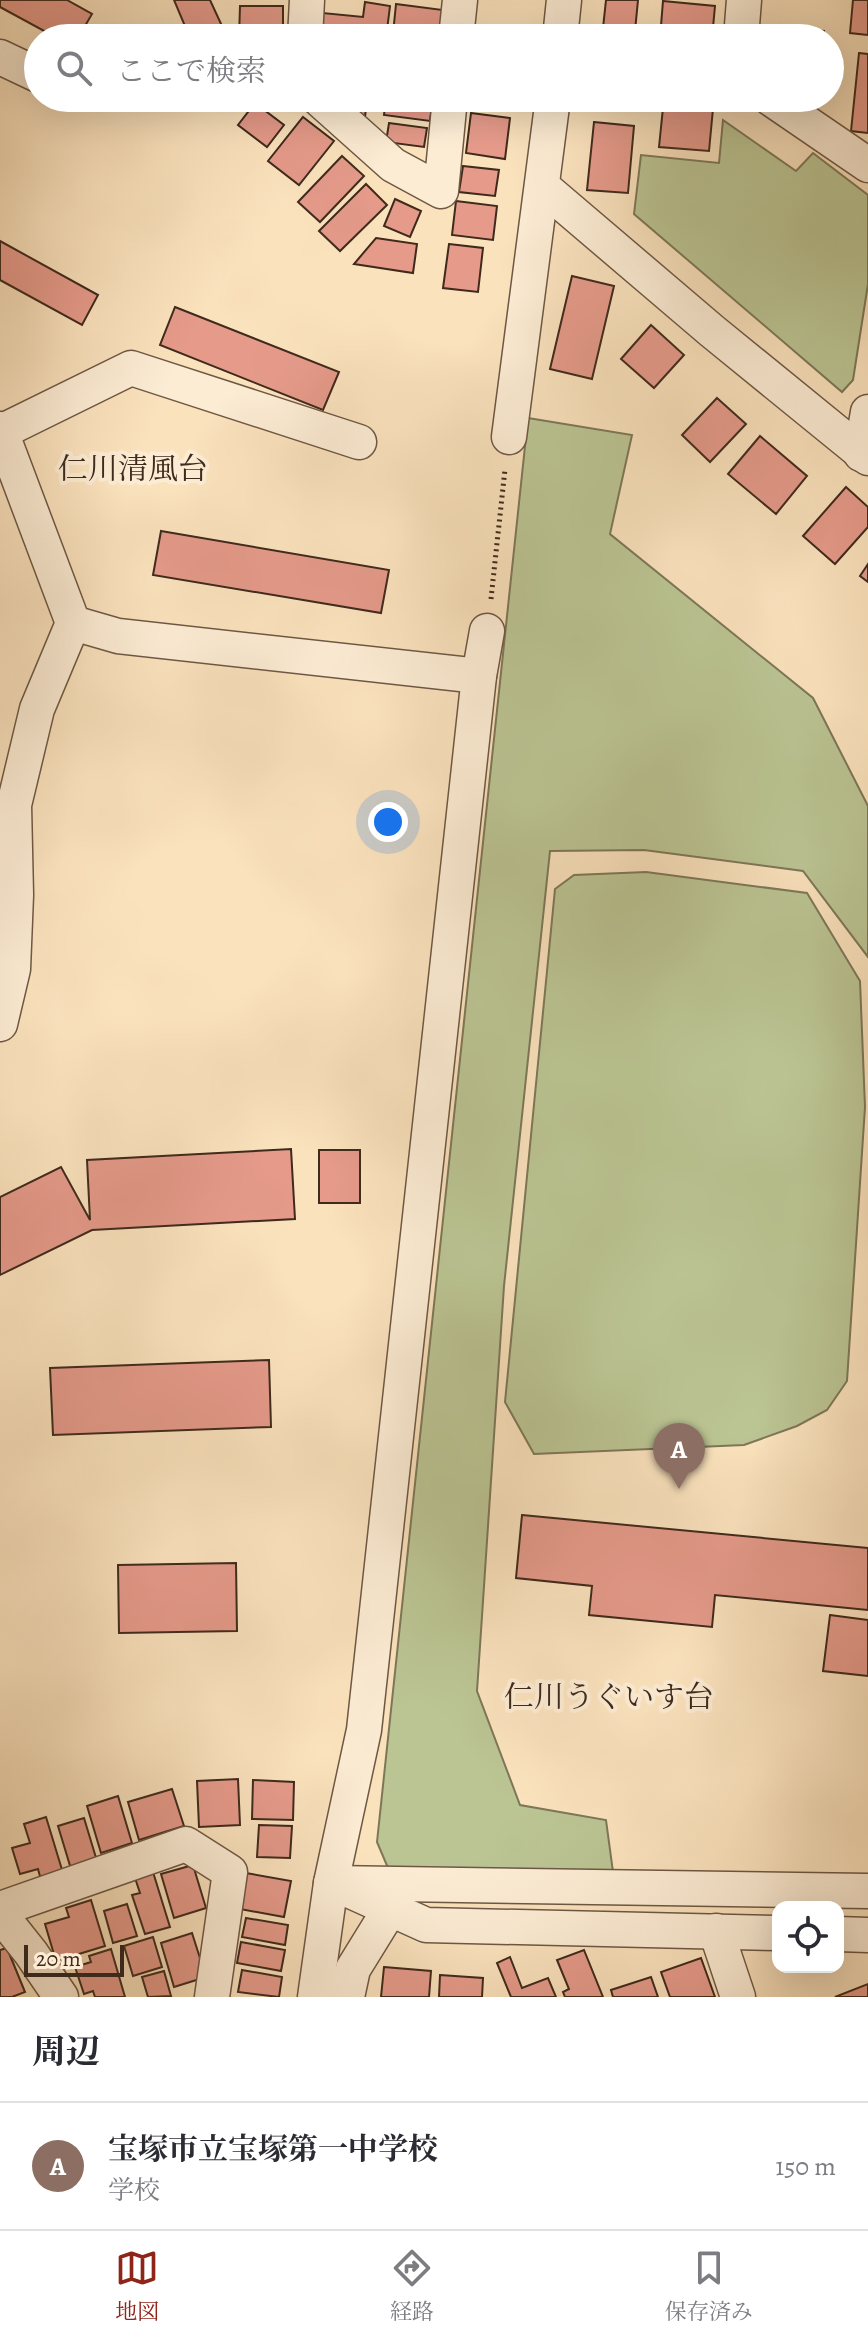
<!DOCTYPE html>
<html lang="ja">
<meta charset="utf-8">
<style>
body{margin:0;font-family:Alegreya,"Noto Serif JP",serif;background:#f2f2f3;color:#2b2b33}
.controls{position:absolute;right:24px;bottom:24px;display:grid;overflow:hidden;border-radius:16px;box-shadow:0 8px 32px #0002}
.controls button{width:72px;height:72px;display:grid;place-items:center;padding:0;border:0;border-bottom:2px solid #e1e1e2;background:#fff;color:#2b2b33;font:40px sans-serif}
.scale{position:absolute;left:24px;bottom:20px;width:100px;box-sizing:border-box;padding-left:8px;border:4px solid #3f2a1c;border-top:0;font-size:22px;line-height:28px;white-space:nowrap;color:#3f2a1c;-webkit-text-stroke:6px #fcecd4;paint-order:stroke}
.you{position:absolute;left:388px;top:822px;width:28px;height:28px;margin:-20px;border:6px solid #fff;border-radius:50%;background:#1a73e8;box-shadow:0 0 0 12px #1a73e833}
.badge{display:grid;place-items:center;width:52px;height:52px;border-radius:50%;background:#8f2418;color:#fff;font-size:26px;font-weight:700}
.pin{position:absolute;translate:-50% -66px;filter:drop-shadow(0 2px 4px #0008)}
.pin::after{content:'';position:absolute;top:42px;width:28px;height:24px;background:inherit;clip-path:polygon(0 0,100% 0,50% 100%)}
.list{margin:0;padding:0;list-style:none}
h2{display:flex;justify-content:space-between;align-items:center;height:104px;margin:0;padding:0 32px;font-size:34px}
h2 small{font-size:26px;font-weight:400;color:#7c7c81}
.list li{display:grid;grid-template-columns:52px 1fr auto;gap:24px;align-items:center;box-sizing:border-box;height:128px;padding:0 32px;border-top:2px solid #e1e1e2}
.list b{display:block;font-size:30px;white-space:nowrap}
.list p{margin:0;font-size:26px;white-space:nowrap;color:#7c7c81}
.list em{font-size:26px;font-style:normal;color:#7c7c81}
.icon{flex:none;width:44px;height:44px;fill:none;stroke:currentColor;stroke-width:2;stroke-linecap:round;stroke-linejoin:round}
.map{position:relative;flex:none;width:868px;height:1997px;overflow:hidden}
.search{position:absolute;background:#fff;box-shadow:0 8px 32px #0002;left:24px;right:24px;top:24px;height:88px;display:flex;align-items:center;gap:20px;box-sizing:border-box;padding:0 28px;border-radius:44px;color:#7c7c81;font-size:30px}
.sheet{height:232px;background:#fff}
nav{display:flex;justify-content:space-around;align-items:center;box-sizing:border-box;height:112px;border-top:2px solid #e1e1e2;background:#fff;font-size:22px;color:#7c7c81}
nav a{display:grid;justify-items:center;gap:4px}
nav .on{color:#8f2418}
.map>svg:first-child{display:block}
.green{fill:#bbc493;stroke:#7d7758;stroke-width:2}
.building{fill:#e59a8a;stroke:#3f2a1c;stroke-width:2}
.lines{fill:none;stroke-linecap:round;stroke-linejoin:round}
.minor-casing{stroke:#6e5844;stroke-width:37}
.path{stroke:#3f2a1c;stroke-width:5;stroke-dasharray:2 4;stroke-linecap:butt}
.minor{stroke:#fcecd4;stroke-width:34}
.labels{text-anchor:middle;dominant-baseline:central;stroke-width:8;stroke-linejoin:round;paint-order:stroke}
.neighbourhood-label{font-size:30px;fill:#3f2a1c;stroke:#fcecd4}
</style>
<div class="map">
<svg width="868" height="1997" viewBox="0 0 868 1997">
<rect width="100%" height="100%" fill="#fae2bd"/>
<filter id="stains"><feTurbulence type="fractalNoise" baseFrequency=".0025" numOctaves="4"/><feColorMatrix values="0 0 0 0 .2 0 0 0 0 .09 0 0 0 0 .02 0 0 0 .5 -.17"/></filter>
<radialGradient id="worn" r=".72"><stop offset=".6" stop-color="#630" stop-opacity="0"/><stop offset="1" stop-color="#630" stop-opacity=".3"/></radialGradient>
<g class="green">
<polygon points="723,120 796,171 813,153 868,195 868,284 853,380 842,392 634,214 641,155 719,163"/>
<polygon points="528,418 632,435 610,534 813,698 868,806 868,957 803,871 644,850 550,851 504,1286 477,1691 520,1805 606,1820 613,1872 388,1868 377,1842"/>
<polygon points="646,872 807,893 860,981 865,1107 847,1381 827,1410 797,1426 744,1445 534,1454 505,1402 555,889 574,875"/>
</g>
<g class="building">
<polygon points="0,0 67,0 92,14 78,38 57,38 0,7"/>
<polygon points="174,0 210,0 222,26 190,38"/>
<polygon points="606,0 638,0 635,31 603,28"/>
<polygon points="853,0 868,0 868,35 850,33"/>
<polygon points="663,1 715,6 712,38 660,38"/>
<polygon points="365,2 390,6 386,38 320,37 323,13 363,17"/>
<polygon points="396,4 443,10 440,38 393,34"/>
<polygon points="240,6 283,6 283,38 239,38"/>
<polygon points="484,27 527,34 527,38 482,38"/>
<polygon points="772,27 824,31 824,38 771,38"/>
<polygon points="859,53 868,54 868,133 851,131"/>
<polygon points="334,98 367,98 365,117"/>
<polygon points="386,98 433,98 430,121 384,115"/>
<polygon points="471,98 516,98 515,108 470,103"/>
<polygon points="597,98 630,98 629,105 597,103"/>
<polygon points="664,98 714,98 709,151 659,147"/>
<polygon points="255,103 284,125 267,147 238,125"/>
<polygon points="471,113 510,118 505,159 466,153"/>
<polygon points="303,117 334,141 299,185 268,161"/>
<polygon points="594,122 634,126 628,193 587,190"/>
<polygon points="389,123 427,128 424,147 386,142"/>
<polygon points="342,156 364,176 320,222 298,202"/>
<polygon points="463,166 499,170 495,196 459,192"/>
<polygon points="366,184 387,205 340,251 319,231"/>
<polygon points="395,199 421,211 410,237 384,226"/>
<polygon points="456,201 497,206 493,240 452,235"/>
<polygon points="376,238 417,244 413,273 354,264"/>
<polygon points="0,241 98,295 82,325 0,280"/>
<polygon points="449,244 483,248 478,292 443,288"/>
<polygon points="572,276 614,286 592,379 550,369"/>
<polygon points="175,307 339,372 323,410 160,345"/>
<polygon points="651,325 684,355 654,388 621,359"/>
<polygon points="717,398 746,424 710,462 682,435"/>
<polygon points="760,436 807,476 776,514 728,474"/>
<polygon points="846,487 868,507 868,527 835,564 803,536"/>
<polygon points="161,531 389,570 381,613 153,575"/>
<polygon points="868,564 868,582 860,576"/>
<polygon points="291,1149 295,1219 92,1230 0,1275 0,1197 61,1167 90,1220 87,1160"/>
<rect x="319" y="1150" width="41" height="53"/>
<polygon points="269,1360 271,1427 53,1435 50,1368"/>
<polygon points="522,1515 868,1548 868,1610 715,1595 712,1627 589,1615 592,1586 516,1578"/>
<polygon points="236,1563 237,1631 119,1633 118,1565"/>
<polygon points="830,1615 868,1620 868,1676 823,1671"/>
<polygon points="238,1779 240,1825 199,1827 197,1781"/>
<polygon points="253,1780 294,1782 293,1820 252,1819"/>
<polygon points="172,1789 184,1826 139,1840 128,1802"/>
<polygon points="118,1796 132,1843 101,1853 87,1806"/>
<polygon points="46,1817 63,1873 41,1880 38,1869 20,1874 12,1848 30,1843 24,1824"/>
<polygon points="84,1818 97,1861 71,1869 58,1826"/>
<polygon points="259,1825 292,1826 290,1858 257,1857"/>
<polygon points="193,1865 206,1908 174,1918 161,1874"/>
<polygon points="153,1872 170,1927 145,1934 132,1895 140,1893 135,1878"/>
<polygon points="246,1873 291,1881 284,1917 240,1909"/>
<polygon points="91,1900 105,1946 56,1961 45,1924 69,1917 66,1908"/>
<polygon points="127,1904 137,1936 113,1943 104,1911"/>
<polygon points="246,1918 288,1925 285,1945 242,1937"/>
<polygon points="192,1933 206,1977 174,1987 161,1943"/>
<polygon points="153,1937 162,1967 133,1976 124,1946"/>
<polygon points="241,1942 285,1950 281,1971 237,1963"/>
<polygon points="7,1948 25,1992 12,1997 0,1997 0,1950"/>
<polygon points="111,1949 125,1997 95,1997 93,1991 84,1994 75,1967 91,1962 89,1956"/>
<polygon points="584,1950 603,1997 565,1997 563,1992 569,1989 557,1960"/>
<polygon points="510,1957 522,1988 548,1978 556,1997 511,1997 497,1963"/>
<polygon points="701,1958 715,1997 670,1997 661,1972"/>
<polygon points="384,1967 431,1971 429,1997 381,1997"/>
<polygon points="242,1970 282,1977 279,1997 238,1992"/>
<polygon points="164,1971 171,1996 148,1997 142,1977"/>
<polygon points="440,1975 483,1978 482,1997 439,1997"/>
<polygon points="651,1977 658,1997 613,1997 611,1990"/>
<polygon points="868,1984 868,1997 835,1997"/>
</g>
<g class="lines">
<g class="minor-casing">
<g id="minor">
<polyline points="305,38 307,0"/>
<polyline points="456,38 460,0"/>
<polyline points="560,38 564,0"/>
<polyline points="741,38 744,0"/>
<polyline points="0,57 38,75"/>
<polyline points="318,98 393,165 441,191 450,98"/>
<polyline points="770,98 868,165"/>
<polyline points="543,187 712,331 868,458"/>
<polyline points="0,429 73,623 37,709 14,805 16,895 13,969 0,1024"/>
<polyline points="1,432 131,368 359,442"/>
<polyline points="509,437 553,98"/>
<polyline points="861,454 868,412"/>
<polyline points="73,623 118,636 479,676"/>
<polyline points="331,1883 868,1891"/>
<polyline points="346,1889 426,1925 778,1933"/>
<polyline points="0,1909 186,1844 230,1872 212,1997"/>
<polyline points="0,1914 31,1953 61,1997"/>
<polyline points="716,1931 738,1997"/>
<polyline points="838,1934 868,1935"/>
<polyline points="315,1997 331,1883 364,1730 479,676 487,631"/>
<polyline points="347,1997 353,1969 390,1909"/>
</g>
</g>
<polyline class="path" points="491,599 505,469"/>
<use href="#minor" class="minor"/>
</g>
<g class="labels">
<g class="neighbourhood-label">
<text x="133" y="469">仁川清風台</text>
<text x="609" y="1697">仁川うぐいす台</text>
</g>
</g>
<rect width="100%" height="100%" filter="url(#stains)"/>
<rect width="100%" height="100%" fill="url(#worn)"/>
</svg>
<div class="controls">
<button><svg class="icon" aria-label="locate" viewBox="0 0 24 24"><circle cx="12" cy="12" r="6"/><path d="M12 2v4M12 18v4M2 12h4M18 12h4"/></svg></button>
</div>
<div class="scale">20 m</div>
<div class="you"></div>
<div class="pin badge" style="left:679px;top:1489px;background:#8d6e63">A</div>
<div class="search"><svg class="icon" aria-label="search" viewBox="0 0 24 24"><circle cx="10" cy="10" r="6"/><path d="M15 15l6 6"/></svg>ここで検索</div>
</div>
<section class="sheet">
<h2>周辺<small></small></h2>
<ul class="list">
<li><span class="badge" style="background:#8d6e63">A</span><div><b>宝塚市立宝塚第一中学校</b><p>学校</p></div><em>150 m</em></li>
</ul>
</section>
<nav>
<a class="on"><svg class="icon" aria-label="map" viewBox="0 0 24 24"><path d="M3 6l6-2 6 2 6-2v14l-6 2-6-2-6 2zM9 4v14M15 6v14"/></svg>地図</a>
<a><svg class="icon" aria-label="directions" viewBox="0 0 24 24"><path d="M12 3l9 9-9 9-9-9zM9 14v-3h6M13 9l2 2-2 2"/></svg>経路</a>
<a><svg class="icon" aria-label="saved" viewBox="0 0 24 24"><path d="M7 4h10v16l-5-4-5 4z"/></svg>保存済み</a>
</nav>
